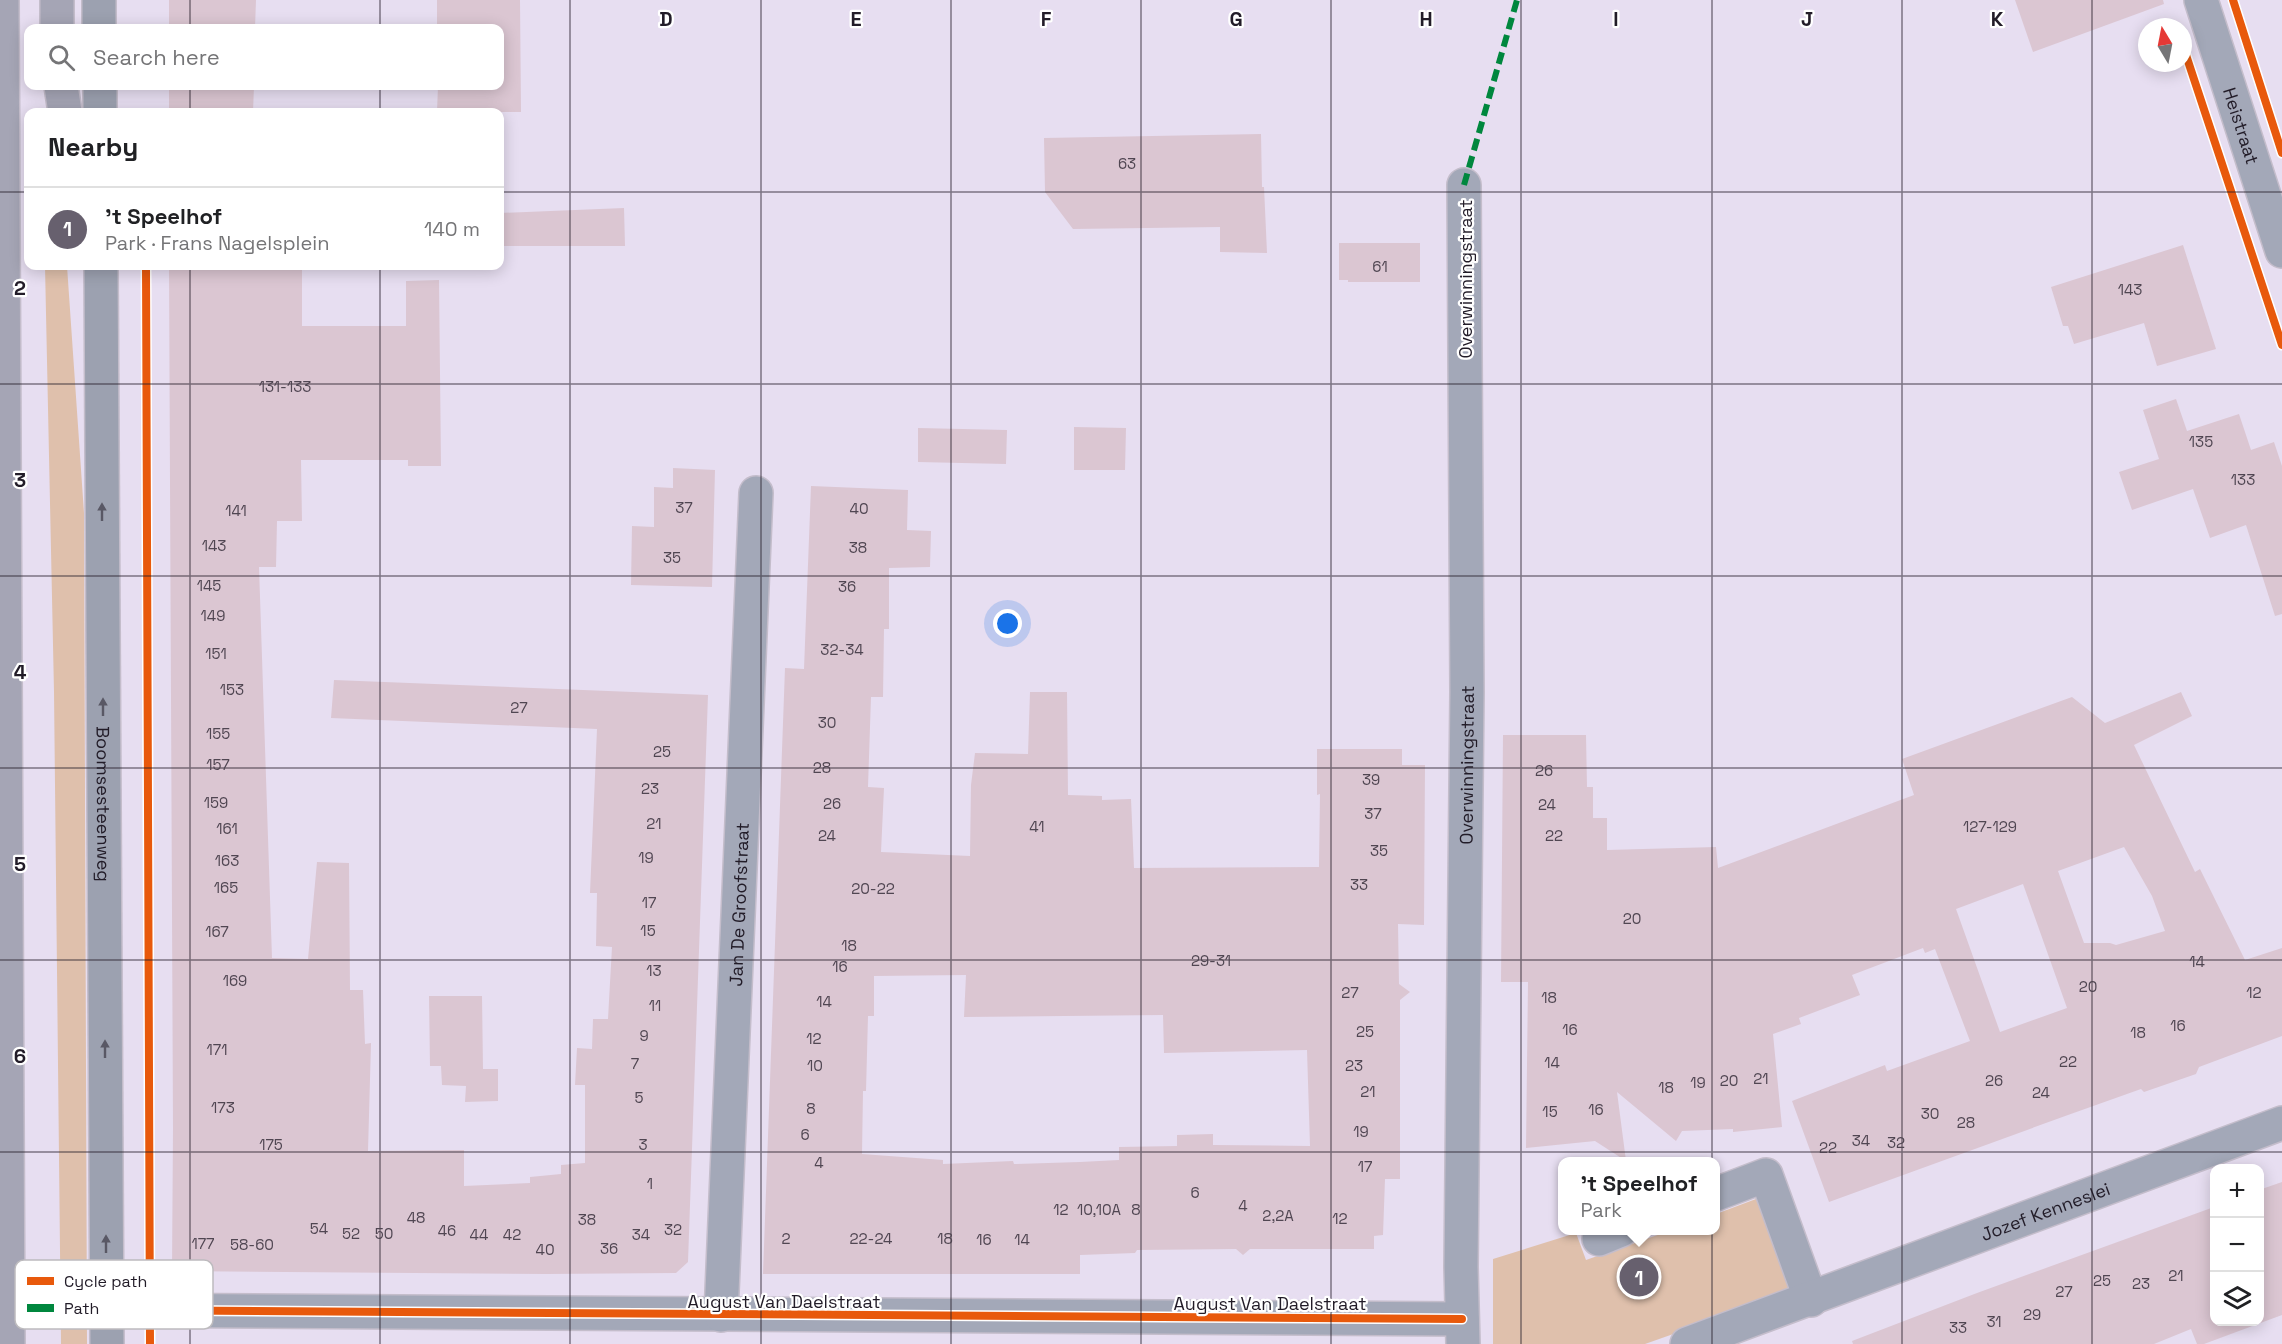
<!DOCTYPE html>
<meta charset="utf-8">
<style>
body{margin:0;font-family:"Space Grotesk",sans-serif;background:#f2f2f2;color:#202124}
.controls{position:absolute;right:18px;bottom:18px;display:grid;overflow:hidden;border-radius:12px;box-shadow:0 3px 15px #0003}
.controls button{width:54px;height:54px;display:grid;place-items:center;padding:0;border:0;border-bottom:2px solid #e0e0e0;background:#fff;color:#202124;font:30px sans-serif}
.compass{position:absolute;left:2138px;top:18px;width:54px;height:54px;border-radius:50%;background:#fff;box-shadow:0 3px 15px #0003;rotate:350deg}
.you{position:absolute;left:1008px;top:624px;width:21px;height:21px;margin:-15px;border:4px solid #fff;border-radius:50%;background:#1a73e8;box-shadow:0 0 0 9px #1a73e833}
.badge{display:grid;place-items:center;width:39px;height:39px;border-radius:50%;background:#67606e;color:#fff;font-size:20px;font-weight:700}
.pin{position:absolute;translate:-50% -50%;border:3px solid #fff;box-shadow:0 2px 6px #0006}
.popup{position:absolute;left:1558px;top:1157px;width:162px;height:78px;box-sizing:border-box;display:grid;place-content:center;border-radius:12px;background:#fff;filter:drop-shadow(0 2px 4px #0005);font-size:20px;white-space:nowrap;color:#757577}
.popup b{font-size:22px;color:#202124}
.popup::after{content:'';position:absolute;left:50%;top:100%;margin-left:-12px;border:12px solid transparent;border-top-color:#fff}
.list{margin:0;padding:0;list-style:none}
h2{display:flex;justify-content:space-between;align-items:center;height:78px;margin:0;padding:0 24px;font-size:26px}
h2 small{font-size:20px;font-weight:400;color:#757577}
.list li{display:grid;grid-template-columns:39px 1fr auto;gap:18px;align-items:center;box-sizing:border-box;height:84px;padding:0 24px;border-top:2px solid #e0e0e0}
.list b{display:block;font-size:22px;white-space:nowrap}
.list p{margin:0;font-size:20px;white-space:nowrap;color:#757577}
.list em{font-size:20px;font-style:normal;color:#757577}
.icon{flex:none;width:33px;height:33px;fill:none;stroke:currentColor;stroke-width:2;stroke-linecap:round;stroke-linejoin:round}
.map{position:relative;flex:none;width:2282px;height:1344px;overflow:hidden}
.search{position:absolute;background:#fff;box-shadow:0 3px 15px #0003;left:24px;top:24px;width:480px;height:66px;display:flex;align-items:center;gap:15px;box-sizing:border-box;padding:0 21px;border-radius:12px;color:#757577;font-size:22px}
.panel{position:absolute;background:#fff;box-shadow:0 3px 15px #0003;left:24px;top:108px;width:480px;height:162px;border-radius:12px}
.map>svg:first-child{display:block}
.green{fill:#dfc0ac}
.building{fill:#dbc6d2;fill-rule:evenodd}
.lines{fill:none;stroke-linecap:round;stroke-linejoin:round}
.minor-casing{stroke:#c4bdcb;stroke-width:36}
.major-casing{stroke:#c4bdcb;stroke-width:36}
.highway-casing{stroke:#c4bdcb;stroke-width:36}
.minor{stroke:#a3a8b8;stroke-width:33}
.major{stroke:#9ca1b0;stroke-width:33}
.highway{stroke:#a5a5b5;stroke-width:33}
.quiet{stroke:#00873e;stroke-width:6;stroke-dasharray:12 6;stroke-linecap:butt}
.cycleway-casing{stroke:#fff;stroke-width:11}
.cycleway{stroke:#e8590c;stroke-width:8}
.oneway{fill:#595865}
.grid{fill:none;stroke:#221c28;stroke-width:1.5;stroke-opacity:0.55}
.labels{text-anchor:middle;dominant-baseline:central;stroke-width:4.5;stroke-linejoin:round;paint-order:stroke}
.number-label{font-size:15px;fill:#504652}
.street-label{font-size:18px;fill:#221c28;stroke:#fff}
.key{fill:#fff;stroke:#bdbbbe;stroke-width:1.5}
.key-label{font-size:16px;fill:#221c28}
.grid-label{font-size:20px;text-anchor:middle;font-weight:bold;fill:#221c28;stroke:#fff;stroke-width:4.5;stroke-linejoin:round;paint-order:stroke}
</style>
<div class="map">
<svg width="2282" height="1344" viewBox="0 0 2282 1344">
<rect width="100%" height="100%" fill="#e7def1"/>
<g class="green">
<polygon points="45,266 67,266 84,513 87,1344 61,1344 54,692"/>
<polygon points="1756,1199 1792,1292 1645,1344 1493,1344 1493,1259 1576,1233 1586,1260 1669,1231 1716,1230 1716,1214"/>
</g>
<g class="building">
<polygon points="169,0 256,0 255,28 169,28"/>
<polygon points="437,0 520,0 521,112 437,112 438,86 500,86 500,28 437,28"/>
<polygon points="2015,0 2163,0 2164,4 2033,52"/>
<polygon points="169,86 254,86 253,112 169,112"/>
<polygon points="1261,134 1262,187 1264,187 1267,253 1220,252 1220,227 1073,229 1045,192 1044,138"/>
<polygon points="624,208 625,246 500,246 500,213"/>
<polygon points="1339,243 1420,243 1420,282 1348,282 1348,280 1339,280"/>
<polygon points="2183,245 2216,349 2157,366 2144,323 2074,344 2068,326 2063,326 2051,287"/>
<polygon points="169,266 302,266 302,326 406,326 406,281 439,280 441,466 408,466 408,460 301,460 302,521 277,521 276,567 259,567 272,958 308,959 317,862 349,863 350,990 363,990 365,1044 371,1043 368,1151 464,1150 464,1186 530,1183 530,1177 561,1174 561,1165 585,1163 585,1085 575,1085 577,1048 592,1049 593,1019 608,1019 612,947 596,946 597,893 590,893 597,729 331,718 334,680 708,695 688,1262 676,1273 546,1274 172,1271 173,1128"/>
<polygon points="2176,399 2187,431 2239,414 2251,450 2274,442 2282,466 2282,614 2275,616 2246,525 2210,538 2193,489 2132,510 2119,472 2159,459 2143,410"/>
<polygon points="1074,427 1126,428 1125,470 1074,470"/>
<polygon points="918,428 1007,430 1006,464 918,462"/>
<polygon points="673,468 715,470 712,587 631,585 632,526 654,527 654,487 673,488"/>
<path d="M811 486 908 490 907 530 931 531 930 567 889 568V629H884L883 697H871L868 787 884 788 881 852 970 856 971 785 975 753 1028 754 1030 692H1067L1068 795 1102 796V800L1131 799 1134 868 1319 867 1320 794 1317 795V749H1402V765H1425L1424 925 1398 924 1399 984 1410 992 1400 1000V1179H1385L1383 1235 1374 1236V1249H1250L1243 1255 1236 1249 1137 1250 1135 1253 1080 1255V1274H763L785 668 804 669ZM966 975 964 1017 1163 1015 1164 1053 1307 1050 1310 1146 1213 1145V1134L1177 1135V1146L1119 1147V1160L1080 1162 1014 1164 1013 1161 943 1164V1160L862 1154 863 1091H866L868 1016H874V976Z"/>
<path d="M2181 692 2192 716 2134 745 2195 872 2200 869 2245 960 2282 948V1036L2199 1067 2196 1074 2144 1092 2141 1089 2068 1115 1829 1202 1792 1101 1885 1065 1887 1071 1970 1041 1935 949 1925 953 1923 948 1852 975 1860 995 1799 1018 1801 1024 1773 1034 1782 1127 1733 1132V1129L1682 1131 1676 1141 1617 1092 1626 1161 1595 1141 1526 1148 1528 982H1501L1503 735H1586L1587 787H1593V818H1607V850L1716 847 1718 868 1914 795 1902 759 2072 697 2105 723ZM2124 847 2152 896 2165 931 2116 945 2110 943H2084L2058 871ZM2023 884 2067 1008 2000 1032 1956 909Z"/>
<polygon points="429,996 482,996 483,1069 498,1069 498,1101 465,1102 466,1086 442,1085 441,1066 430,1066"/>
<polygon points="2282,1182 2282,1315 2204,1344 2197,1344 2191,1329 2154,1344 1853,1344 1852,1341 1977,1293 2214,1207 2214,1322 2259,1322 2259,1190"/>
</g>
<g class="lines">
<g class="minor-casing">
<g id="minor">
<path id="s1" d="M2201 0 2282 251"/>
<polyline points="1716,1194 1766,1175 1811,1300"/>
<polyline points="1599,1239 1621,1230"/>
<polyline points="106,1310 1462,1319"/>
<path id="s2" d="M721 1315 756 493"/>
<path id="s3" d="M1463 1344 1461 1267 1467 692 1464 185"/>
<path id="s4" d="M1687 1344 2282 1123"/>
</g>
</g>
<g class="major-casing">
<g id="major">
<polyline points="99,0 99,28"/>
<polyline points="100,86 100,112"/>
<path id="s5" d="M101 266 107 1344"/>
</g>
</g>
<g class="highway-casing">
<g id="highway">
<polyline points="2,0 8,1344"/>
<polyline points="57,0 57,28"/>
<polyline points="61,86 65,112"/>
</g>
</g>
<use href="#minor" class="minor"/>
<use href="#major" class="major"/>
<use href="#highway" class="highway"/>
<polyline class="quiet" points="1464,185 1517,0"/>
<g class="cycleway-casing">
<g id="cycleway">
<polyline points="2233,0 2282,153"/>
<polyline points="2183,46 2282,345"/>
<polyline points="146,266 150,1344"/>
<polyline points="106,1310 1462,1319"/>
</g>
</g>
<use href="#cycleway" class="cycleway"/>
</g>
<defs><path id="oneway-solid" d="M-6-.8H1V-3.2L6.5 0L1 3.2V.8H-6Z" transform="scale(1.5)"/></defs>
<g class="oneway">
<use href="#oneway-solid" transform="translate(102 512) rotate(-90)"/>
<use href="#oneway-solid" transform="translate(103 707) rotate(-90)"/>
<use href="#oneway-solid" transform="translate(105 1049) rotate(-90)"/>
<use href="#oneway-solid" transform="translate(106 1244) rotate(-90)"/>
</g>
<path class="grid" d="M190 0V28M380 0V28M570 0V1344M761 0V1344M951 0V1344M1141 0V1344M1331 0V1344M1521 0V1344M1712 0V1344M1902 0V1344M2092 0V1344M190 86V112M380 86V112M0 192H28M500 192H2282M190 266V1344M380 266V1344M0 384H2282M0 576H2282M0 768H2282M0 960H2282M0 1152H2282"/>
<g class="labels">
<g class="number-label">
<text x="1127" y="163">63</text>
<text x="1380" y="266">61</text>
<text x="2130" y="289">143</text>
<text x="285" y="386">131-133</text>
<text x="2201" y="441">135</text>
<text x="2243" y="479">133</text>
<text x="684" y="507">37</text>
<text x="859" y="508">40</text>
<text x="236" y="510">141</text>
<text x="214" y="545">143</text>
<text x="858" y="547">38</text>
<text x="672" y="557">35</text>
<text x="209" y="585">145</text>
<text x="847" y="586">36</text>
<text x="213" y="615">149</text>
<text x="842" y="649">32-34</text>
<text x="216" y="653">151</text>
<text x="232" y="689">153</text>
<text x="519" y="707">27</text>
<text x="827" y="722">30</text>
<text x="218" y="733">155</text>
<text x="662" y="751">25</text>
<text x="218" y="764">157</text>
<text x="822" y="767">28</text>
<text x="1544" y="770">26</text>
<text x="1371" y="779">39</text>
<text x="650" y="788">23</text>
<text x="216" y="802">159</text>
<text x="832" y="803">26</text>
<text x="1547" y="804">24</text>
<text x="1373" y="813">37</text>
<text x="654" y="823">21</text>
<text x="1037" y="826">41</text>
<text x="1990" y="826">127-129</text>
<text x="227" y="828">161</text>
<text x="827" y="835">24</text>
<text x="1554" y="835">22</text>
<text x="1379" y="850">35</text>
<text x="646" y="857">19</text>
<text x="227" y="860">163</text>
<text x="1359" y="884">33</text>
<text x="226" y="887">165</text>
<text x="873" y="888">20-22</text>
<text x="649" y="902">17</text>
<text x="1632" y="918">20</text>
<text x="648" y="930">15</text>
<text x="217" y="931">167</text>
<text x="849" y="945">18</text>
<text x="1211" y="960">29-31</text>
<text x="2197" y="961">14</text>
<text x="840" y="966">16</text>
<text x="654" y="970">13</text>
<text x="235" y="980">169</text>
<text x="2088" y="986">20</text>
<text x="1350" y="992">27</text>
<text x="2254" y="992">12</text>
<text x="1549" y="997">18</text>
<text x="824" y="1001">14</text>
<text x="655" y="1005">11</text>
<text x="2178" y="1025">16</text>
<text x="1570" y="1029">16</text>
<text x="1365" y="1031">25</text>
<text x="2138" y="1032">18</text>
<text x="644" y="1035">9</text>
<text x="814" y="1038">12</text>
<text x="217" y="1049">171</text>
<text x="2068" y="1061">22</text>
<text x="1552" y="1062">14</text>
<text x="635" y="1063">7</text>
<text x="815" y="1065">10</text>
<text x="1354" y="1065">23</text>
<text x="1761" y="1078">21</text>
<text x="1729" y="1080">20</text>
<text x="1994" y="1080">26</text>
<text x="1698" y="1082">19</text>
<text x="1666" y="1087">18</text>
<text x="1368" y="1091">21</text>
<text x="2041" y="1092">24</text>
<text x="639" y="1097">5</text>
<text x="223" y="1107">173</text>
<text x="811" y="1108">8</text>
<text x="1596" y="1109">16</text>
<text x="1550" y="1111">15</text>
<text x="1930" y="1113">30</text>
<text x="1966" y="1122">28</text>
<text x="1361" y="1131">19</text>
<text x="805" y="1134">6</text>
<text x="1861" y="1140">34</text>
<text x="1896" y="1142">32</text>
<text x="271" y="1144">175</text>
<text x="643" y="1144">3</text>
<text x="1828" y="1147">22</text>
<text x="819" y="1162">4</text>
<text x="1365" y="1166">17</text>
<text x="650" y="1183">1</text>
<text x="1195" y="1192">6</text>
<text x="1243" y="1205">4</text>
<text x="1061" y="1209">12</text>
<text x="1099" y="1209">10,10A</text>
<text x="1136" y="1209">8</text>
<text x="1278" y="1215">2,2A</text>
<text x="416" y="1217">48</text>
<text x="1340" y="1218">12</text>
<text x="587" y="1219">38</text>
<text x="319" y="1228">54</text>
<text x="673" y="1229">32</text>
<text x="447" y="1230">46</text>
<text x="351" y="1233">52</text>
<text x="384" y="1233">50</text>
<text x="479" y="1234">44</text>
<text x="512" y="1234">42</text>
<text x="641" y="1234">34</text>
<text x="786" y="1238">2</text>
<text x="871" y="1238">22-24</text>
<text x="945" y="1238">18</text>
<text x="984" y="1239">16</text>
<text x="1022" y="1239">14</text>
<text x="203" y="1243">177</text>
<text x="252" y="1244">58-60</text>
<text x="609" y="1248">36</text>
<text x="545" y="1249">40</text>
<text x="2176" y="1275">21</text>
<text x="2102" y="1280">25</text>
<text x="2141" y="1283">23</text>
<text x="2064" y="1291">27</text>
<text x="2032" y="1314">29</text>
<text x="1994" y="1321">31</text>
<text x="1958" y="1327">33</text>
</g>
<g class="street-label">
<text stroke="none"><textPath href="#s1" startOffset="132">Heistraat</textPath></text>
<text transform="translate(1465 279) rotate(-90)">Overwinningstraat</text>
<text stroke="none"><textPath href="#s3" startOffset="579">Overwinningstraat</textPath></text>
<text stroke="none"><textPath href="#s5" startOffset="538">Boomsesteenweg</textPath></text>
<text stroke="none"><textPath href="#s2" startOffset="411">Jan De Groofstraat</textPath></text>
<text stroke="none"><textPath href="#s4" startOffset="382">Jozef Kenneslei</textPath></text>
<text x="784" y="1301">August Van Daelstraat</text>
<text x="1270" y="1303">August Van Daelstraat</text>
</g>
</g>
<rect x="15" y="1260" width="198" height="69" rx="9" class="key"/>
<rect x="27" y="1277" width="27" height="8" fill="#e8590c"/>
<rect x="27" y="1304" width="27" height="8" fill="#00873e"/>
<g class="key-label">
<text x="64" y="1287">Cycle path</text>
<text x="64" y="1314">Path</text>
</g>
<g class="grid-label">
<text x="666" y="26">D</text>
<text x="856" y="26">E</text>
<text x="1046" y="26">F</text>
<text x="1236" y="26">G</text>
<text x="1426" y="26">H</text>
<text x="1616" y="26">I</text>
<text x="1807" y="26">J</text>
<text x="1997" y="26">K</text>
<text x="20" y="295">2</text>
<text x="20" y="487">3</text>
<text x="20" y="679">4</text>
<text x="20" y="871">5</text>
<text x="20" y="1063">6</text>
</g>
</svg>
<div class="controls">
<button>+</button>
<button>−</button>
<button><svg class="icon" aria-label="layers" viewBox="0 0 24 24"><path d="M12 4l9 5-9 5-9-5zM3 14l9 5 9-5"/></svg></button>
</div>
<svg class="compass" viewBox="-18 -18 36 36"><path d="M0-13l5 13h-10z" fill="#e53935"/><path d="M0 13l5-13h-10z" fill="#757577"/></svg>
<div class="you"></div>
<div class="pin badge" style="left:1639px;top:1277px">1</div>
<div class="popup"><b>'t Speelhof</b>Park</div>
<div class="search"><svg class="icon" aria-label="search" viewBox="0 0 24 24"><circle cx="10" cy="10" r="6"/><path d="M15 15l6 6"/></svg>Search here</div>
<section class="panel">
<h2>Nearby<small></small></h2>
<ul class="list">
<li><span class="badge">1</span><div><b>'t Speelhof</b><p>Park · Frans Nagelsplein</p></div><em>140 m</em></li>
</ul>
</section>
</div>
